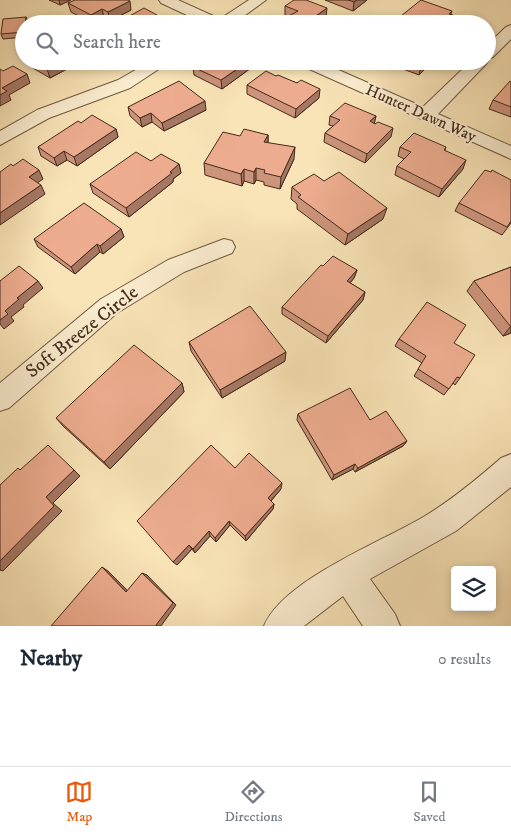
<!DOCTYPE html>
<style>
body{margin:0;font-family:"IM FELL DW Pica",serif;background:#f2f2f3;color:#1f2937}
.controls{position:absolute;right:15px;bottom:15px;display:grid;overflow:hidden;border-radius:5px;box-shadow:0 2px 8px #0003}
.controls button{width:45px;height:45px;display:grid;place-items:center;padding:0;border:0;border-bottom:1px solid #e0e1e3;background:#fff;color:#1f2937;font:25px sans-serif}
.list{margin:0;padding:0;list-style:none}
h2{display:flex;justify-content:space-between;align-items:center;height:65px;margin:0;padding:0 20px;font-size:21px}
h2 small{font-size:16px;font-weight:400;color:#747a83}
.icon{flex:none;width:28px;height:28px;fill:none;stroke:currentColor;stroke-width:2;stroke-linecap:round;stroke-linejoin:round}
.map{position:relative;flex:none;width:511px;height:626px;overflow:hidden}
.search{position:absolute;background:#fff;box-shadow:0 2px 8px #0003;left:15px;right:15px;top:15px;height:55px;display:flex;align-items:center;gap:12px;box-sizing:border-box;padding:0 18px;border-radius:28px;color:#747a83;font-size:19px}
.sheet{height:140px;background:#fff}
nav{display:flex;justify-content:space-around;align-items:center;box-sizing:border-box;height:70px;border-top:1px solid #e0e1e3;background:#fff;font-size:14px;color:#747a83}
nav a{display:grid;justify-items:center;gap:2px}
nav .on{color:#ea580c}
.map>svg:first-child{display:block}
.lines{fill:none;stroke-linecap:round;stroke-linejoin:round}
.minor-casing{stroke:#715841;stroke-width:2}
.minor{fill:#fbedd0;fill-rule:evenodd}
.wall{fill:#cc947b;stroke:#442a1a}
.shaded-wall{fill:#a67864;stroke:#442a1a}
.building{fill:#edac8f;stroke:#442a1a}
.labels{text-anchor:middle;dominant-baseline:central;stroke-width:4;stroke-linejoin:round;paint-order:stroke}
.far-street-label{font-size:16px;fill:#442a1a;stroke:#fbedd0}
.street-label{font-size:19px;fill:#442a1a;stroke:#fbedd0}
</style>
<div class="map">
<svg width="511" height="626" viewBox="0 0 511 626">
<rect width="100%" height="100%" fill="#f9e4b7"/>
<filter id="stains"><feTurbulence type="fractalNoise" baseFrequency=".004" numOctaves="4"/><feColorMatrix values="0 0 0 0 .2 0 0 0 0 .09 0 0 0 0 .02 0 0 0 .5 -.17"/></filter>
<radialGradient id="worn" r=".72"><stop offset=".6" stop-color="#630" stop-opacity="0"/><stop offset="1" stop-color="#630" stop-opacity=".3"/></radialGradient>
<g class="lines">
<g class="minor-casing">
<g id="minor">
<polygon points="159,0 178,0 220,19 249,0 266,0 233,24 206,24 161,3"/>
<polygon points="511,25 511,39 493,57 487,59 487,45 506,27"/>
<polygon points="487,60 488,61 486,64 438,114 511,146 511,159 298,64 296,61 318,61 423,107 471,61"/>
<polygon points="151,61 171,61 130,88 49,118 0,145 0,131 37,110 118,80"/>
<polygon points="224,239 232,241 235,247 232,253 184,272 117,313 9,408 0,411 0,383 101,299 168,260"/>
<path d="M511 454V487L456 531 370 579 395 614 400 626H363L343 596 304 626H264C284 579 382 542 425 516 453 499 477 479 501 458Z"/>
</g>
</g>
<use href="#minor" class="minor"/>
</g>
<g class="wall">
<polygon points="49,0 71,0 60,5"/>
<polygon points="325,0 367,0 353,11"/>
<polygon points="68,3 131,10 110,21 104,18 94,24 71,12"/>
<polygon points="285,6 326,17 316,24 289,24 289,17 285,15"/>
<polygon points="451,14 451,24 399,24 401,16"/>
<polygon points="26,17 28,22 24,24 24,37 3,39 1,34"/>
<polygon points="25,61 82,61 50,78 26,64"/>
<polygon points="391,61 433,61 419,75 395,66 395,63"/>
<polygon points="193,67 251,68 222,89 194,75"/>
<polygon points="276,76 297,83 319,98 295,118 247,94 247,85"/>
<polygon points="511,82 511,117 489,109 493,100"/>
<polygon points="128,107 206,110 164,131 152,122 142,127 130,116"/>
<polygon points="330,116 376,116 374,123 391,137 365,163 324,142 325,133 333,126 329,125"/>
<polygon points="81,123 116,129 118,137 77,166 67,160 57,166 41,156 38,147"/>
<polygon points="268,135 268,143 294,159 280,189 264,185 264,182 256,180 254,184 244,181 242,186 205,175 204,163 240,136"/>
<polygon points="400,147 446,147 445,150 463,169 439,197 395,175 397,166 404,159 398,156"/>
<polygon points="151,161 179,164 181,173 173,179 173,182 129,217 93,193 90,184"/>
<polygon points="324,181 383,219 345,245 297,209 297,204 291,199 292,187"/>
<polygon points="459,203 511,223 502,235 455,211"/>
<polygon points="121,229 124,237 103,254 100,252 75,274 38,247 34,239"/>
<polygon points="323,266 357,270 354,278 350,283 365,292 363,300 326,343 282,314 282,307"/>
<polygon points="511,267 511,333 503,336 467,291 474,281"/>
<polygon points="399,339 454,343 460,378 455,385 453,383 444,395 414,376 422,363 395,346"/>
<polygon points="189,342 285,361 222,398 191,351"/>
<polygon points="182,383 184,392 110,469 63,426 56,418"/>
<polygon points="298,414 370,420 407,441 403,446 355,472 353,469 332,480 297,420"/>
<polygon points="235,468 281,489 271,501 274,504 273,509 246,541 230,525 216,542 210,536 195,553 192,549 177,565"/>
</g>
<g class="shaded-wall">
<polygon points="59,0 71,0 60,5"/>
<polygon points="357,0 367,0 353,11 354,2"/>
<polygon points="130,1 131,10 110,21 108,12"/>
<polygon points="327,8 326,17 316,24 306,24"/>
<polygon points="102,9 104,18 94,24 91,15"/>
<polygon points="452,11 449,19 453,15 451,24 446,24 449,14"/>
<polygon points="157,15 158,23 150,19"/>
<polygon points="26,17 28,22 27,24 25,24"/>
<polygon points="62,61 82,61 50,78 47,69"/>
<polygon points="249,61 251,61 251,68 222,89 221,80"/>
<polygon points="427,61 433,61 419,75 421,67"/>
<polygon points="27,74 30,83 9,95 11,100 0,106 0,95 2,88"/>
<polygon points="320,89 319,98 295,118 296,109"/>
<polygon points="205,101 206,110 164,131 162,123"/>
<polygon points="151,113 152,122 142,127 140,118"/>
<polygon points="376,116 374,125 370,121"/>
<polygon points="393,128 391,137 365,163 367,154"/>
<polygon points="116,129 118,137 77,166 74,157"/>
<polygon points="268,135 268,147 264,142"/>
<polygon points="295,147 294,159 280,189 281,177"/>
<polygon points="64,151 67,160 57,166 54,158"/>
<polygon points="466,160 463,169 439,197 442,189"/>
<polygon points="179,164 181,173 173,179 173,182 129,217 126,208"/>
<polygon points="256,168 256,180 254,184 254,172"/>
<polygon points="244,169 244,181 242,186 241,174"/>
<polygon points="39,170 43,179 33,186 29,177"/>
<polygon points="41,185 45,194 0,225 0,213"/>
<polygon points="387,208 383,219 345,245 348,234"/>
<polygon points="121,229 124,237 103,254 100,246"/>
<polygon points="97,244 100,252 75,274 71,267"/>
<polygon points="357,270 354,278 345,289 347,281"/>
<polygon points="38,281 43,288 23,305 24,307 11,317 14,321 4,329 0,324 0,320 5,311 17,298"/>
<polygon points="365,292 363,300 326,343 328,336"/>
<polygon points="511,326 511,333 503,336"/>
<polygon points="286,352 285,361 222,398 220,390"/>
<polygon points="182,383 184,392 110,469 104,462"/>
<polygon points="407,441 403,446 355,472 358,468"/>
<polygon points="355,464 353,469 332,480 334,475"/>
<polygon points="74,470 80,476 53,503 62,511 3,571 0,570 0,561 46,497"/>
<polygon points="282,483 281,489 268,504 268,498"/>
<polygon points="274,504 273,509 246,541 245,536"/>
<polygon points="229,521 230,525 216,542 215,538"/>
<polygon points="209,531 210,536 195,553 193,549"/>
<polygon points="189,545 192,549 177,565 173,562"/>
<polygon points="102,567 108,571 132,595 126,592"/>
<polygon points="142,573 147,575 176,605 161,626 158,626 156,625"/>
</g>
<g class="building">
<polygon points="75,0 128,0 130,1 108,12 102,9 91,15 68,3"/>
<polygon points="294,0 306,0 327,8 306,23 289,16 298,11 285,6"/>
<polygon points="348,0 357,0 354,2"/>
<polygon points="421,0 452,11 449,14 453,15 447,21 450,22 449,24 421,24 401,16"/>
<polygon points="144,8 157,15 150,19 161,24 117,23"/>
<polygon points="342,16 363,24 331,24"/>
<polygon points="26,17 25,24 24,24 24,32 1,34 3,19"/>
<polygon points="59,20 66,24 51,24"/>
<polygon points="34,61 62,61 47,69"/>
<polygon points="201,61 249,61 221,80 193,67"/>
<polygon points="407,61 427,61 421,67"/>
<polygon points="13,66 27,74 2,88 7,91 0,95 0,69 3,71"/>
<polygon points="266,71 276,76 278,75 297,83 301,80 320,89 296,109 247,85"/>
<polygon points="179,81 205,101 162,123 151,113 140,118 128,107"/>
<polygon points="510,81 511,82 511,107 493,100"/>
<polygon points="345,103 376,116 370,121 375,124 378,122 393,128 367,154 325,133 340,120 330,116"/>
<polygon points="92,115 116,129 74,157 64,151 54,158 38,147 78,121 81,123"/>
<polygon points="244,129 268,135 264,142 295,147 281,177 264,173 265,170 256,168 254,172 244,169 241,174 204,163 223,132 240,136"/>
<polygon points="414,133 446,147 444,150 466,160 442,189 397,166 411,152 400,147"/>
<polygon points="136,152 151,161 161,154 179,164 170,172 172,173 126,208 90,184"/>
<polygon points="23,159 39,170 29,177 41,185 0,213 0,172 11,164 13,166"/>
<polygon points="485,170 491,172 492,170 511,180 511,221 507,227 459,203"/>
<polygon points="339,172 387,208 348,234 298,197 301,195 292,187 314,174 324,181"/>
<polygon points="84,203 121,229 100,246 97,244 71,267 34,239"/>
<polygon points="333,256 357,270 347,281 365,292 328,336 282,307 321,265 323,266"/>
<polygon points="19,266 38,281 17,298 19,299 5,311 8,314 0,320 0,281"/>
<polygon points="511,267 511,327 474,281"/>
<polygon points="427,302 466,325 454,343 475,355 460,378 457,377 449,389 418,369 426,356 399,339"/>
<polygon points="250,306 286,352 220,390 189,342"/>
<polygon points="134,345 182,383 104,462 56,418"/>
<polygon points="350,388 370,420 386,411 407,441 358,468 355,464 334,475 298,414"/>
<polygon points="48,445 74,470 46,497 54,506 0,561 0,485 18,468 20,470"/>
<polygon points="211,445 235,468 249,453 282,483 268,498 274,504 245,536 229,521 215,538 209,531 193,549 189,545 173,562 137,521"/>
<polygon points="102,567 126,592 142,573 173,603 156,625 158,626 51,626"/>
</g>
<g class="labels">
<g class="far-street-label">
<text transform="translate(421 113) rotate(24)">Hunter Dawn Way</text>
</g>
<g class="street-label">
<text transform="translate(82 332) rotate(-38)">Soft Breeze Circle</text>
</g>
</g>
<rect width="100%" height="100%" filter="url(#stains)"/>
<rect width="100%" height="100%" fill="url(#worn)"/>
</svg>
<div class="controls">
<button><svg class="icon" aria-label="layers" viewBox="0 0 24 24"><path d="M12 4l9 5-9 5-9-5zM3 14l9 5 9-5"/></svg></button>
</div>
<div class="search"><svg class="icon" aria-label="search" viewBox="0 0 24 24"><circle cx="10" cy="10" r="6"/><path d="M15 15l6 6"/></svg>Search here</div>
</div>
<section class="sheet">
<h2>Nearby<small>0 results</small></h2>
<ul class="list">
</ul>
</section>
<nav>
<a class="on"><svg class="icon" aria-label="map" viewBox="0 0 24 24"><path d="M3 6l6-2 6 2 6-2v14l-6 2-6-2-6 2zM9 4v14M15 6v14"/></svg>Map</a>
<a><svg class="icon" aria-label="directions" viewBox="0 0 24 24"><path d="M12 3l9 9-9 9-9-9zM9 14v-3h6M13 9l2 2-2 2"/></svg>Directions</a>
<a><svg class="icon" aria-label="saved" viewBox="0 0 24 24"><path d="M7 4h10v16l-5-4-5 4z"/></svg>Saved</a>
</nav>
